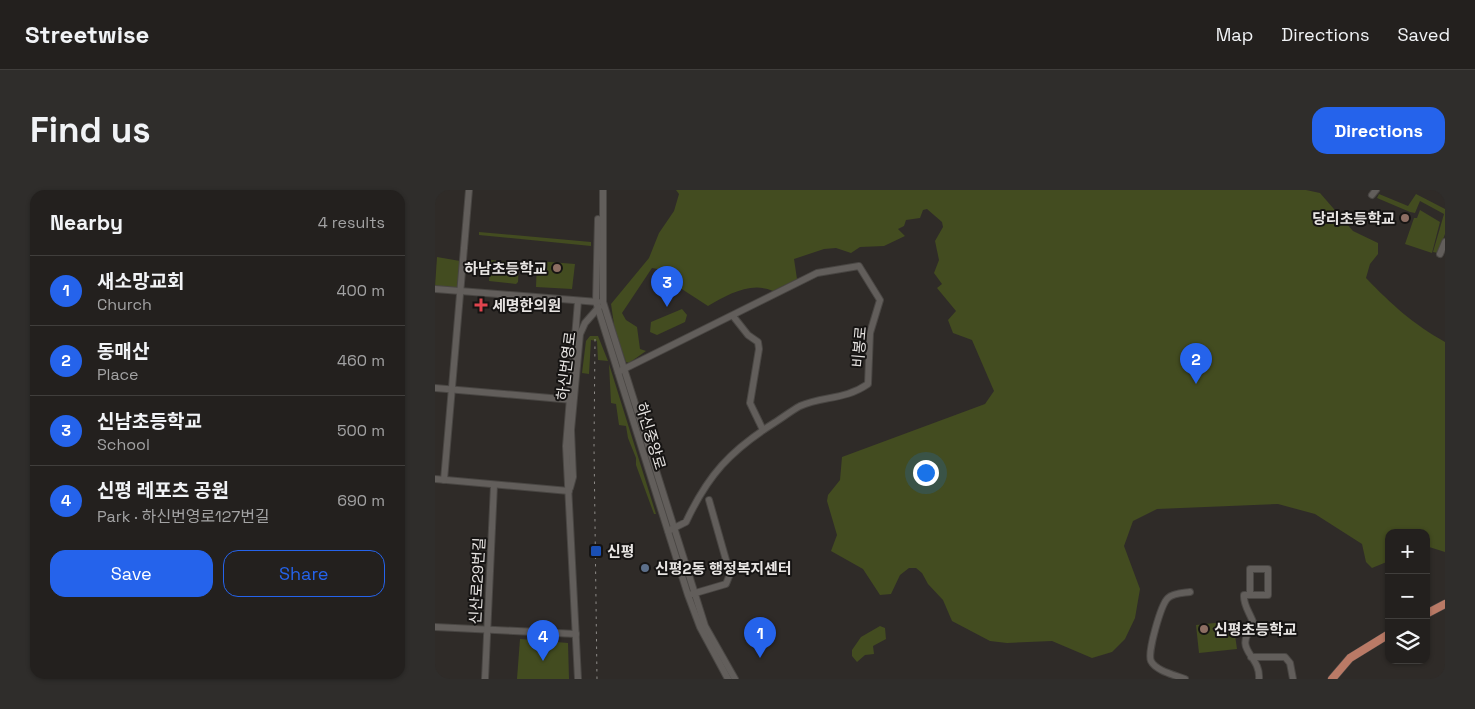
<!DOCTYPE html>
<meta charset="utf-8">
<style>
body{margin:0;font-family:"Space Grotesk","Noto Sans KR",sans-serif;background:#2f2d2b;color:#f1f3f6}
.controls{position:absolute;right:15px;bottom:15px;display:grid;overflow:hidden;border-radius:10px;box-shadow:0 1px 4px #0004}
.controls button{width:45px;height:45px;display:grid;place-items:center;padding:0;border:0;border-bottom:1px solid #403e3c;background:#23201e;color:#f1f3f6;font:25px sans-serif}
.you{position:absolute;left:490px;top:282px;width:18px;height:18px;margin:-12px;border:4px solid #fff;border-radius:50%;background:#1a73e8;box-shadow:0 0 0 8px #1a73e833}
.badge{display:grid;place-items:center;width:32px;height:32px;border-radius:50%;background:#2563eb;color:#fff;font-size:16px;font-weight:700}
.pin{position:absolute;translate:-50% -41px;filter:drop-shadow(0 1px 2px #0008)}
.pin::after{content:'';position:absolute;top:26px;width:18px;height:15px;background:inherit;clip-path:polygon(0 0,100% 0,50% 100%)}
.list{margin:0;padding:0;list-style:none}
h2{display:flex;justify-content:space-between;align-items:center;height:65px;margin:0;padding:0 20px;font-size:21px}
h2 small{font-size:16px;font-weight:400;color:#a3a3a4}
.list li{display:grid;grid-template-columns:32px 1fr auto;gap:15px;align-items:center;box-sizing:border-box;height:70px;padding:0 20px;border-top:1px solid #403e3c}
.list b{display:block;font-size:19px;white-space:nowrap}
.list p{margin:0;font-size:16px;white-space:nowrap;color:#a3a3a4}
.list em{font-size:16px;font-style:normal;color:#a3a3a4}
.actions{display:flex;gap:10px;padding:15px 20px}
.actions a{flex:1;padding:11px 0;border:1px solid #2563eb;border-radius:15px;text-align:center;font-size:18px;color:#2563eb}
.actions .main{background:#2563eb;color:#fff}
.icon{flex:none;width:28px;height:28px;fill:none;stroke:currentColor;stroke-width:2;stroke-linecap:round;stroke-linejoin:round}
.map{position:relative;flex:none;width:1010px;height:489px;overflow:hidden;border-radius:15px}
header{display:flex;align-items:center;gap:30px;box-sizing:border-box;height:70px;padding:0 25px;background:#23201e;border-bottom:1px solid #403e3c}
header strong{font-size:24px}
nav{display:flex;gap:28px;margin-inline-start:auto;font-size:18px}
.intro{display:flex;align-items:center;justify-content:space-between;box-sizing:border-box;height:120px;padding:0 30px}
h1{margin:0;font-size:35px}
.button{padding:12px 22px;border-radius:15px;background:#2563eb;color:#fff;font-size:18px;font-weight:700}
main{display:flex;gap:30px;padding:0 30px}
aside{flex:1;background:#23201e;border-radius:15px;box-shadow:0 1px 4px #0004}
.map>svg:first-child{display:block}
.green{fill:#434c20}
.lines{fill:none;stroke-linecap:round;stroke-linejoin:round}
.minor-casing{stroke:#494643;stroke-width:8}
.major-casing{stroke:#494643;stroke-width:9}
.minor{stroke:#625e5b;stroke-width:6}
.major{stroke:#ba7a66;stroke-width:8}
.rail{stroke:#8e8b88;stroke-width:1;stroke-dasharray:2.5 5;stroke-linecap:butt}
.education-dot{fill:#8d6e63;stroke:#161413;stroke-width:2}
.health-dot{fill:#e0444e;stroke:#161413;stroke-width:2}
.transit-dot{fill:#1a4fb4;stroke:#161413;stroke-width:2}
.service-dot{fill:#5c6f8a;stroke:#161413;stroke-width:2}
.labels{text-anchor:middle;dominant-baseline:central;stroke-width:4;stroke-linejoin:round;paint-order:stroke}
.poi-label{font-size:15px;font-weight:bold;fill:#e7e4e2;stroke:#161413;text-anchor:start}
.street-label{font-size:15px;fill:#e7e4e2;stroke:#161413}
</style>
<header>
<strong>Streetwise</strong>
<nav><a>Map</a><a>Directions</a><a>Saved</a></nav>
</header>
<div class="intro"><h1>Find us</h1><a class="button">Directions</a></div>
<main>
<aside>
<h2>Nearby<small>4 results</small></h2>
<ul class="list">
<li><span class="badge">1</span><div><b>새소망교회</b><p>Church</p></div><em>400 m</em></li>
<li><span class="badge">2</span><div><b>동매산</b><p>Place</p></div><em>460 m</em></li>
<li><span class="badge">3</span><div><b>신남초등학교</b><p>School</p></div><em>500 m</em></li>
<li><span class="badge">4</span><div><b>신평 레포츠 공원</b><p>Park · 하신번영로127번길</p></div><em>690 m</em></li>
</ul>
<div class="actions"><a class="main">Save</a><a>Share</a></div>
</aside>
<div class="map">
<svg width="1010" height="489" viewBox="0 0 1010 489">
<rect width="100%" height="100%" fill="#2f2b28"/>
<g class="green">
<path d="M241 0H871L885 3 918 41 943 53V64L935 74 931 88C957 115 978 134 1010 152V362L991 356V343H954V371L937 378 931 372 927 354 880 324 843 314 722 319 698 331 689 356 705 399 700 428 690 449 677 462 657 468 617 451 572 453 555 451 517 431 508 410 493 394 487 383 481 378H474L465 385 456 404 445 405 428 379 396 361 402 345 392 311 393 305 405 290 407 267 550 214 559 201 537 150 518 143 513 130 521 121 502 98 507 94 499 83 504 70 500 51 508 37 507 32 492 19 488 20 485 28 471 30 469 36 463 39 470 46 449 56 425 57 416 63 401 58 389 59 359 69 362 89 338 101C316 91 292 105 273 116L239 94 228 80 217 78 187 123 191 130 202 137 205 159 211 161 194 173 191 172 180 141 176 114 214 68 224 43 239 21 244 4Z"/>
<polygon points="944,4 973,16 981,4 1010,19 1010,44 1003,63 998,62 1009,24 985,11 980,23 975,22 942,8"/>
<polygon points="985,20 1005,32 997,63 970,54 979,28 982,28"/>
<polygon points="44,42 156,52 156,56 44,45"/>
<polygon points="2,67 25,71 23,97 0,97"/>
<polygon points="56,70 84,73 83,92 81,94 54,91"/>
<polygon points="102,71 140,74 137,99 101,97"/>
<polygon points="247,119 252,125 250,132 222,145 215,142 216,132"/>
<polygon points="155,146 163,146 173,171 163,170 162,151 156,150 154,184 147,183 151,151"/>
<polygon points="174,174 221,324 219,324 201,275 201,268 193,248 191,236 184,235 181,214 176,213"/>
<polygon points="798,431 802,459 764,463 761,435"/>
<polygon points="445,436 450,438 451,449 438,456 439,464 430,465 422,472 417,466 417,460 426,447"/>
<polygon points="85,449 133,453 134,489 82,489"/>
</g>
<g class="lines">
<g class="minor-casing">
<g id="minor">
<polyline points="168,0 168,112 270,436 300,489"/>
<polyline points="937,5 941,0"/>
<polyline points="163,29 161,112 253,405 265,437 293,489"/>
<polyline points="1005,64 1010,52"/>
<polyline points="0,99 163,112"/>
<polyline points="298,126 313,145 323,152 324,159 315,213 328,240"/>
<path d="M183 182 382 83 424 76 445 110 435 143 433 194C410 210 388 206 365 216 356 221 347 228 339 233 295 261 273 285 251 332L233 341"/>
<polyline points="0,198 138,210"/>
<polyline points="0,289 134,301"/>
<polyline points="9,290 34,0"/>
<polyline points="135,298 138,287 136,240 145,144 150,133 164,117"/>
<polyline points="257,404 291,394 295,384 274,310"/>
<path d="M815 405V379H833V405H809C808 416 816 424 819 435 796 461 826 464 824 489"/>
<polyline points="0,437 141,444"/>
<polyline points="816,467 850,467 855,473 858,489"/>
<polyline points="50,489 59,295"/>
<polyline points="143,489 131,256 143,111"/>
<path d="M750 489C740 485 721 481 716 471 712 463 726 414 733 408 738 403 749 403 755 402"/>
</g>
</g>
<g class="major-casing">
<g id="major">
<polyline points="991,424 1010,414"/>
<polyline points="897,489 915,468 954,444"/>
</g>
</g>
<use href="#minor" class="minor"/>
<use href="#major" class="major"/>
<polyline class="rail" points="160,149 159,256 162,489"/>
</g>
<g class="education-dot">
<circle cx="970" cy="28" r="5"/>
<circle cx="122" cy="78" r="5"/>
<circle cx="769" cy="439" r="5"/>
</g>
<path class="health-dot" d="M43.5 107.5h5v5h5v5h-5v5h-5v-5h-5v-5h5z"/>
<rect class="transit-dot" x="155" y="355" width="12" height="12" rx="2.5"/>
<circle class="service-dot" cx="210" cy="378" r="5"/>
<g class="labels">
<g class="poi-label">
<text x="960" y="28" text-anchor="end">당리초등학교</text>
<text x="112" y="78" text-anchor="end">하남초등학교</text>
<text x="57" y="115">세명한의원</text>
<text x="172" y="361">신평</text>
<text x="220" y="378">신평2동 행정복지센터</text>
<text x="779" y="439">신평초등학교</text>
</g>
<g class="street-label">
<text transform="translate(424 157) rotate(-85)">비봉로</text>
<text transform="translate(131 176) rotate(-83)">하신번영로</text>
<text transform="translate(216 246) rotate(73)">하신중앙로</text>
<text transform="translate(42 391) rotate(-87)">신산로29번길</text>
</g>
</g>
</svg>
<div class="controls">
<button>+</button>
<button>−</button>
<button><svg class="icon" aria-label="layers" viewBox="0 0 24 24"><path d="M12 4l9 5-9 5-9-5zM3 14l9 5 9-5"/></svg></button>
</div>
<div class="you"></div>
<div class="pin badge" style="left:325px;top:468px">1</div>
<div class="pin badge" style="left:761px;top:194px">2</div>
<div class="pin badge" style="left:232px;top:117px">3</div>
<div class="pin badge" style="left:108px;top:471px">4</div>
</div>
</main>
